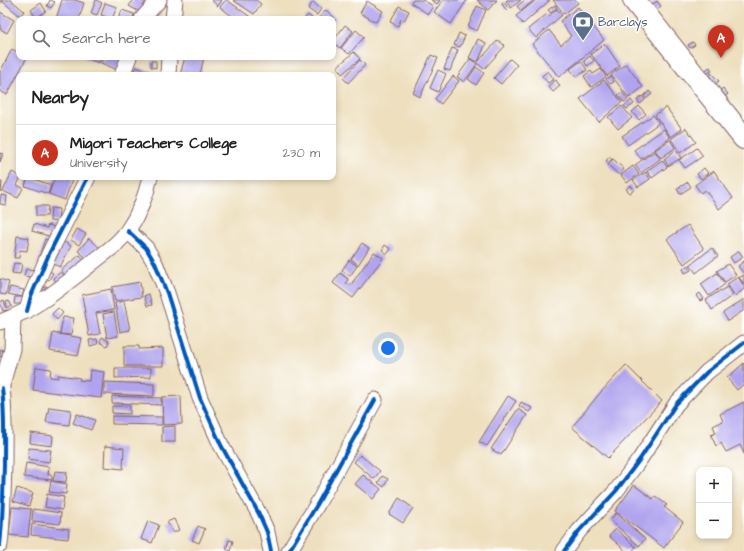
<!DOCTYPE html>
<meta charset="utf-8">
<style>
body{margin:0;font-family:"Architects Daughter",sans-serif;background:#f6f6f6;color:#222}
.controls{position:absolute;right:12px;bottom:12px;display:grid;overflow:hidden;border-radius:8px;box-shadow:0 2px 6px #0003}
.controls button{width:36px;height:36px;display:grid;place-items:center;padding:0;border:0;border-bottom:1px solid #e0e0e0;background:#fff;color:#222;font:20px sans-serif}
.you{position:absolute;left:388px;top:348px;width:14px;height:14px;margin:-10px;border:3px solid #fff;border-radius:50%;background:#1a73e8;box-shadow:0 0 0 6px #1a73e833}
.badge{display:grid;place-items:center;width:26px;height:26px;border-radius:50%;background:#c8321e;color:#fff;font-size:13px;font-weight:700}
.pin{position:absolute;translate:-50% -33px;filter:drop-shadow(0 1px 2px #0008)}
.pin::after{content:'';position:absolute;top:21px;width:14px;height:12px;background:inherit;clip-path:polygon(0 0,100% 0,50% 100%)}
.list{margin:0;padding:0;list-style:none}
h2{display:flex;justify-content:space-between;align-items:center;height:52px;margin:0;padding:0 16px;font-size:17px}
h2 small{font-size:13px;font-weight:400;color:#767676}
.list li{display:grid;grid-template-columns:26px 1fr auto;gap:12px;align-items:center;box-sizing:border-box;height:56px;padding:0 16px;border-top:1px solid #e0e0e0}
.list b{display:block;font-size:15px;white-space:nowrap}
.list p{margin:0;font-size:13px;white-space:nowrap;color:#767676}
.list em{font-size:13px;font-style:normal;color:#767676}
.icon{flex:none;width:22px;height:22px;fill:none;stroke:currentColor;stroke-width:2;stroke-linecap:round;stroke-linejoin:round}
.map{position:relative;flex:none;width:744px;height:551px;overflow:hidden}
.search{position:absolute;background:#fff;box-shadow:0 2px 6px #0003;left:16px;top:16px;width:320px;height:44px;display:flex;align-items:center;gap:10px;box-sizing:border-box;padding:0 14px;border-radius:8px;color:#767676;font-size:15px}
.panel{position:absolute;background:#fff;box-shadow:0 2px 6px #0003;left:16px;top:72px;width:320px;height:108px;border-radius:8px}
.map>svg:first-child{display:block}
.building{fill:#b0a4ee}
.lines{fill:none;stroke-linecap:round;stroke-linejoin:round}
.minor-casing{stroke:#83635f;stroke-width:17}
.highway-casing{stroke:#83635f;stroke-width:24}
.minor{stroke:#fff;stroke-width:15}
.highway{stroke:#fff;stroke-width:22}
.cycleway-casing{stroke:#fff;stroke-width:6}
.cycleway{stroke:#0057b8;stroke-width:4}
.labels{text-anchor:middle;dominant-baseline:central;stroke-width:3;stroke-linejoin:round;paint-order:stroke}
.service-label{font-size:12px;fill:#4e5e75;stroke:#fff;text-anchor:start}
</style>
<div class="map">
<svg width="744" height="551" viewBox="0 0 744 551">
<rect width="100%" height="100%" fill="#fff"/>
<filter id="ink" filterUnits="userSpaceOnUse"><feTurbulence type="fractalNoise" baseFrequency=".025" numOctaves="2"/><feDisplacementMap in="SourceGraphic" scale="8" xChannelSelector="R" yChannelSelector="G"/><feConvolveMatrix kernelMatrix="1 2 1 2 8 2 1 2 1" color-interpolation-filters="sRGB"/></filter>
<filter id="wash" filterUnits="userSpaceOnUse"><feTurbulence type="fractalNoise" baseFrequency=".012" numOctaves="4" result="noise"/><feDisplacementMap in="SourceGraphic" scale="16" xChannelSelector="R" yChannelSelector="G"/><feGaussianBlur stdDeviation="0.9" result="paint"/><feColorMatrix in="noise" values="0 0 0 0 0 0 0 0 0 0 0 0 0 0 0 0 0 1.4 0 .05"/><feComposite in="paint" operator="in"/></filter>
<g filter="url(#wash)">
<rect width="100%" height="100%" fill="#eee0bf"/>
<g id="blocks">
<g class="building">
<polygon points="0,0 11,0 24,11 20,16 2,1 0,4"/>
<polygon points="50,0 55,2 51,8 47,6"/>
<polygon points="62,0 75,0 84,3 79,19 56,19"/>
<polygon points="96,0 102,3 97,15 91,13"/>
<polygon points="133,0 141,0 151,6 145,15 129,6"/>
<polygon points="211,0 222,0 218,6"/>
<polygon points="226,0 227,0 253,19 236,19 220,7"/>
<polygon points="233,0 256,0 261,4 254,14"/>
<polygon points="413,0 423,0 433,6 428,14 411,3"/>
<polygon points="431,0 440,0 437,4"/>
<polygon points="443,0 467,0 451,24 434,12"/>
<polygon points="477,0 497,0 488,10"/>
<polygon points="507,0 521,0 511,8 506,1"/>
<polygon points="525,0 534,0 521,11 517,6"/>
<polygon points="536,0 550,0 523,24 516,16"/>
<polygon points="553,0 576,0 578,3 564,14"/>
<polygon points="367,1 383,11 376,22 360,13"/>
<polygon points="657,1 661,6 653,13 649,7"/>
<polygon points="313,2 321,9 317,15 308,9"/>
<polygon points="504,2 508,8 506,10 502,4"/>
<polygon points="41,3 46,11 36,18 31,10"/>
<polygon points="105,3 117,7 112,19 101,15"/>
<polygon points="555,5 557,8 551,13 548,10"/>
<polygon points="399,6 409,11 404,21 401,19 398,26 390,22"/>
<polygon points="477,6 486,10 477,31 468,27"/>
<polygon points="578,7 604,40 559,77 532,44 549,30 561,45 571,36 560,21"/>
<polygon points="557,9 562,15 536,38 528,29 547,14 549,16"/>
<polygon points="122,10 134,14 133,19 118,19"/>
<polygon points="326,10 336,19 333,23 333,19 318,19"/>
<polygon points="0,12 14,20 7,33 0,29"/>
<polygon points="308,15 313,19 304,19"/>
<polygon points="345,25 353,31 340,48 333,43 333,41"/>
<polygon points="356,30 364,37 349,54 341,48"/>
<polygon points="459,33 465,36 460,47 454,45"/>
<polygon points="478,39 486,43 478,62 469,58"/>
<polygon points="498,40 505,46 484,69 477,63"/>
<polygon points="693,42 695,45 690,48 688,45"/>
<polygon points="605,44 620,66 607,76 591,54"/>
<polygon points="452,48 458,50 450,71 444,69"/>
<polygon points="12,49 19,53 19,57 27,57 7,95 0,91 0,72"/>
<polygon points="354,52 360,59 342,74 337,67"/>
<polygon points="431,55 438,58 420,97 413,93"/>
<polygon points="590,56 594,61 587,66 584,61"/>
<polygon points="82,57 101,57 99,63"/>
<polygon points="104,57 123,57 118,70 101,63"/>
<polygon points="185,57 204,57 200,75 180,75"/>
<polygon points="470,59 477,64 464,82 457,77"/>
<polygon points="510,59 517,65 501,84 494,78"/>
<polygon points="360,60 365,65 348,83 343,78"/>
<polygon points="151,61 156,61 156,68 151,67"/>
<polygon points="581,61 587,70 576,77 570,69"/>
<polygon points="626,64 643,87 629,98 611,75"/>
<polygon points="136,67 152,72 151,75 132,75"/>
<polygon points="476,67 484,73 476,85 468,79"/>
<polygon points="710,67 712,71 706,74 704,71"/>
<polygon points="601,69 606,77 591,87 584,76 591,71 593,74"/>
<polygon points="438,70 446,74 438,92 430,88"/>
<polygon points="548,71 554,79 548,83 542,76"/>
<polygon points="711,73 719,81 715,84 708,77"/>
<polygon points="453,76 459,81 441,104 435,99"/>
<polygon points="611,76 614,82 610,84 606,79"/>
<polygon points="556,80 560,86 553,92 548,86"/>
<polygon points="604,80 622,102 599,122 580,99"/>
<polygon points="723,88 728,94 723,98 718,92"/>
<polygon points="649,91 652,94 646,99 644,96"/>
<polygon points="622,92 628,99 624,102 618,95"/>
<polygon points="642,96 645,100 640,104 637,100"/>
<polygon points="631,100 634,104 627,109 624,106"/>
<polygon points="622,106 632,118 618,129 608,117"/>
<polygon points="639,106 646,114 639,120 632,112"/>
<polygon points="666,107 682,129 671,137 655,115"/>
<polygon points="653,115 659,123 628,145 622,136"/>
<polygon points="686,128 696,142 680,153 671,139"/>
<polygon points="664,129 670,138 641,159 634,150"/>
<polygon points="670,140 675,148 661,158 655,150"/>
<polygon points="697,148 703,156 685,168 679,160"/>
<polygon points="676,150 681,158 668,166 664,159"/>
<polygon points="655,151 660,159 641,173 635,165"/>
<polygon points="0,153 3,154 0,162"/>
<polygon points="609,157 612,159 609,163 606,161"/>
<polygon points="613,159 624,169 619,175 608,165"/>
<polygon points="662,160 667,167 652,178 647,171"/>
<polygon points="633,166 639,174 627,183 621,175"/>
<polygon points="704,168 708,173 701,179 697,174"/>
<polygon points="714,171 733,198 719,209 705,190 701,193 695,185"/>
<polygon points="12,172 21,177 17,185 23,188 18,198 3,191"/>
<polygon points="646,172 650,179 638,187 633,180"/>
<polygon points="28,177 51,185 48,194 25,186"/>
<polygon points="55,177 73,177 65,200 49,194"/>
<polygon points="0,182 2,182 1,192 0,191"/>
<polygon points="688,182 691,187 680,194 677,189"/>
<polygon points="631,185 634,190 630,193 626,189"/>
<polygon points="1,195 7,196 6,205 0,204"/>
<polygon points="36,206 48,206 47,216 36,216"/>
<polygon points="51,208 59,209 58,222 50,221"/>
<polygon points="34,224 47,228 48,225 55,227 52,237 32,231"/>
<polygon points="688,225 704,249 684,264 667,239"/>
<polygon points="77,229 86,234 79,245 71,240"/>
<polygon points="17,236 29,238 27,251 20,250 19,258 14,258"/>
<polygon points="89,238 100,248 89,260 78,251"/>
<polygon points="45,239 49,240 35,269"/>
<polygon points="64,242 71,246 60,267 53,264"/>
<polygon points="362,243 369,248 358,265 351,259"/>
<polygon points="385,245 391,249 387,254 382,250"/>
<polygon points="712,248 718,256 696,273 690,265"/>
<polygon points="739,251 743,257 734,263 730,257"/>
<polygon points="374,252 383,258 353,298 333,283 340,273 348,279 346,283 350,286"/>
<polygon points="80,255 87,264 68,279 61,270"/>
<polygon points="349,260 357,266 350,276 342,270"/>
<polygon points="744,261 744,274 738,266"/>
<polygon points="14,263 22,264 20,274 12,273"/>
<polygon points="728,264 736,275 725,282 717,271"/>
<polygon points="688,265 691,270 685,273 683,269"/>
<polygon points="26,269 34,270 32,277 24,276"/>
<polygon points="49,271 53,273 49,280 46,278"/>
<polygon points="61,272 67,280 57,283 53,278"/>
<polygon points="717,273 725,284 709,296 701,284"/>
<polygon points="744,275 744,284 739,278"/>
<polygon points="738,277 744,286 744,289 735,296 727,284"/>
<polygon points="0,279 9,282 6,295 0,294"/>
<polygon points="140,282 142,297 115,301 112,287"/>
<polygon points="47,286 50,292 41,297 38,291"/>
<polygon points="10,287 24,290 22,297 8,294"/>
<polygon points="727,287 733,295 712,310 706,300 721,290 721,291"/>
<polygon points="111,289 114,310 96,313 100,334 89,336 82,295"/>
<polygon points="700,293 704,299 700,301 696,296"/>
<polygon points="149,294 152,305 147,306 144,296"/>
<polygon points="15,297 23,297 23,304 14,304"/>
<polygon points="744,299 744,310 728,321 723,313"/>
<polygon points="4,300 7,310 3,311 0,302"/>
<polygon points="9,301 12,306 8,308 6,302"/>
<polygon points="124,301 130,330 120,332 115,303"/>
<polygon points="58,308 63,313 57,320 52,314"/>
<polygon points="114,312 118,336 107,338 103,314"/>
<polygon points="63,317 74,318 71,335 60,334"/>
<polygon points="53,333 82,338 78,356 50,351"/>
<polygon points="102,337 109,341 107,346 100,342"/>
<polygon points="97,339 98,344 90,346 89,340"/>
<polygon points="124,346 139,346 139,349 163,348 163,366 124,366"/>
<polygon points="2,349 4,356 0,357 0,350"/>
<polygon points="744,363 744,384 737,390 727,378"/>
<polygon points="626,365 662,401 608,458 572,427 600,393"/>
<polygon points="36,367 51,369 50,377 58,378 58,375 80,378 79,380 89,381 90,370 104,372 101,398 33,390"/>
<polygon points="115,368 151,368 151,377 115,378"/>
<polygon points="104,382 154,384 154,396 104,394"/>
<polygon points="112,396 161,398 161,405 112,403"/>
<polygon points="181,396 182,424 163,425 162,397"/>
<polygon points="508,396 516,401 487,446 479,442"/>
<polygon points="521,402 532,408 529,412 519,406"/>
<polygon points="744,402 744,454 740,445 726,452 721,443 716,446 711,435 716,433 713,426 723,421 720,414"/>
<polygon points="112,406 130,406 130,414 112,413"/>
<polygon points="49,407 71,410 69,425 46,422"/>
<polygon points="518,409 527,415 501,455 491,449"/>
<polygon points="77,414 95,420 91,430 73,423"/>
<polygon points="112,416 162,417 162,425 112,424"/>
<polygon points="175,426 175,442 162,442 162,427"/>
<polygon points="31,433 53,436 52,446 30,443"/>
<polygon points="105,446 124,448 123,469 104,467"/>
<polygon points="29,448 51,450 49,462 28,459"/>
<polygon points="360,455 380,471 374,479 354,462"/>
<polygon points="26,463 49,467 48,475 52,475 52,480 24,477"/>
<polygon points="55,471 67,472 66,482 53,481"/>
<polygon points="363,475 381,489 373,499 355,484"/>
<polygon points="382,476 388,479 384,487 378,483"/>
<polygon points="51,481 67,484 66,494 49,492"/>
<polygon points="634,485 653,499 655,496 667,505 664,507 683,522 664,548 615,511"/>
<polygon points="17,488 33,493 29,506 13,501"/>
<polygon points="47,494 64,497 62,510 45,507"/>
<polygon points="399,498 413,508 403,523 389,514"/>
<polygon points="12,507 31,509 28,537 9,535"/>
<polygon points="33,509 61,513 60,524 32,521"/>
<polygon points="616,513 645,539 639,546 610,520"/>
<polygon points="174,519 179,530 173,533 167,522"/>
<polygon points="148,521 159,525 152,543 141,539"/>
<polygon points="32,524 69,529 68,539 31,535"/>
<polygon points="198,526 205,529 199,543 192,540"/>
<polygon points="616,529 636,547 632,551 626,551 609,536"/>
<polygon points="229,540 233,541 230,551 226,549"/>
</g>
</g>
</g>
<g filter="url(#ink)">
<use href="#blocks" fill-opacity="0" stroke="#83635f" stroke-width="1"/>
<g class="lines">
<g class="minor-casing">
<g id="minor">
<polyline points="142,19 159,0"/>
<polyline points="173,19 175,0"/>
<polyline points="122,75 129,57"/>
<polyline points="168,75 169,57"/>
<polyline points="128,231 146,248 155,263 167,293 200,398 221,445 259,514 267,532 271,551"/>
<polyline points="27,311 31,296 49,254 88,177"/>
<path d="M0 322C35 310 63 286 92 263 104 253 119 244 128 230 139 214 146 196 150 177"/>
<polyline points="0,392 12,349 13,317"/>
<path d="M0 545C3 518 3 492 4 465 4 439 5 414 2 388"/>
<polyline points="289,551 318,503 375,400"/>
<polyline points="564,551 579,531 616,491 640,459 676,404 707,372 744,343"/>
</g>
</g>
<g class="highway-casing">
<polyline id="highway" points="634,0 744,138"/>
</g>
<use href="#minor" class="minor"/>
<use href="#highway" class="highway"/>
<g class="cycleway-casing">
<g id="cycleway">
<polyline points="128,231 146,248 155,263 167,293 200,398 221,445 259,514 267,532 271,551"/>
<polyline points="27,311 31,296 49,254 88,177"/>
<path d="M0 545C3 518 3 492 4 465 4 439 5 414 2 388"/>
<polyline points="289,551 318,503 375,400"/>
<polyline points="564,551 579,531 616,491 640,459 676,404 707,372 744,343"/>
</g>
</g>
<use href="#cycleway" class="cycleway"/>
</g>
</g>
<defs>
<g id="bank-pin" transform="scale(1.15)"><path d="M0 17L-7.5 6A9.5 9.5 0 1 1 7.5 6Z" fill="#5c6f8a" stroke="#fff"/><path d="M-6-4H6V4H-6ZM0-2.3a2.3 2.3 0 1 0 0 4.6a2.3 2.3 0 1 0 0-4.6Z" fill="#fff"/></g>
</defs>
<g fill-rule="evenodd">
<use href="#bank-pin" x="583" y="22"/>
</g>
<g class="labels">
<g class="service-label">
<text x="598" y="22">Barclays</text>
</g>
</g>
</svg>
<div class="controls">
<button>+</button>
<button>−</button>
</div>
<div class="you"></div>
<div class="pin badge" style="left:721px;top:58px">A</div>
<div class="search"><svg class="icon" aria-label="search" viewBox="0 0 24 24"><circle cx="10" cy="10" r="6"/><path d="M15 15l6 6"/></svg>Search here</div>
<section class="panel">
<h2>Nearby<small></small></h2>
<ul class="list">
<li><span class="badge">A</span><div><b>Migori Teachers College</b><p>University</p></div><em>230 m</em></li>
</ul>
</section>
</div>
